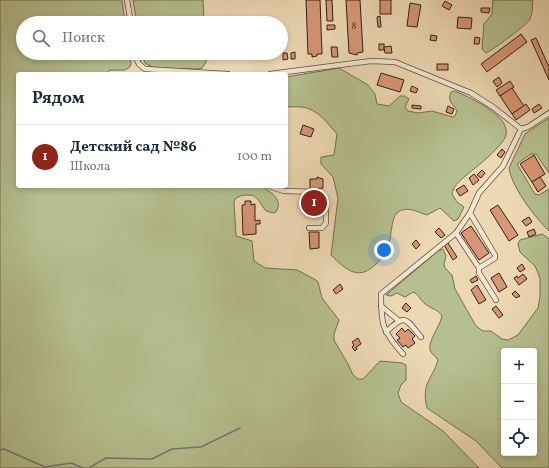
<!DOCTYPE html>
<html lang="ru">
<meta charset="utf-8">
<style>
body{margin:0;font-family:Vollkorn,serif;background:#f2f2f3;color:#1f2937}
.controls{position:absolute;right:12px;bottom:12px;display:grid;overflow:hidden;border-radius:4px;box-shadow:0 2px 6px #0003}
.controls button{width:36px;height:36px;display:grid;place-items:center;padding:0;border:0;border-bottom:1px solid #e0e1e3;background:#fff;color:#1f2937;font:20px sans-serif}
.you{position:absolute;left:384px;top:250px;width:14px;height:14px;margin:-10px;border:3px solid #fff;border-radius:50%;background:#1a73e8;box-shadow:0 0 0 6px #1a73e833}
.badge{display:grid;place-items:center;width:26px;height:26px;border-radius:50%;background:#8f2418;color:#fff;font-size:13px;font-weight:700}
.pin{position:absolute;translate:-50% -50%;border:2px solid #fff;box-shadow:0 1px 4px #0006}
.list{margin:0;padding:0;list-style:none}
h2{display:flex;justify-content:space-between;align-items:center;height:52px;margin:0;padding:0 16px;font-size:17px}
h2 small{font-size:13px;font-weight:400;color:#747a83}
.list li{display:grid;grid-template-columns:26px 1fr auto;gap:12px;align-items:center;box-sizing:border-box;height:64px;padding:0 16px;border-top:1px solid #e0e1e3}
.list b{display:block;font-size:15px;white-space:nowrap}
.list p{margin:0;font-size:13px;white-space:nowrap;color:#747a83}
.list em{font-size:13px;font-style:normal;color:#747a83}
.icon{flex:none;width:22px;height:22px;fill:none;stroke:currentColor;stroke-width:2;stroke-linecap:round;stroke-linejoin:round}
.map{position:relative;flex:none;width:549px;height:468px;overflow:hidden}
.search{position:absolute;background:#fff;box-shadow:0 2px 6px #0003;left:16px;top:16px;width:272px;height:44px;display:flex;align-items:center;gap:10px;box-sizing:border-box;padding:0 14px;border-radius:22px;color:#747a83;font-size:15px}
.panel{position:absolute;background:#fff;box-shadow:0 2px 6px #0003;left:16px;top:72px;width:272px;height:116px;border-radius:4px}
.map>svg:first-child{display:block}
.green{fill:#b5bf90;stroke:#727050;fill-rule:evenodd}
.lines{fill:none;stroke-linecap:round;stroke-linejoin:round}
.stream{stroke:#6f7c71;stroke-width:1.5}
.building{fill:#d79677;stroke:#2f2111}
.street-casing{stroke:#5e4f3a;stroke-width:6}
.street{stroke:#f3e6cf;stroke-width:4.5}
.labels{text-anchor:middle;dominant-baseline:central;stroke-width:3.5;stroke-linejoin:round;paint-order:stroke}
.number-label{font-size:10px;fill:#593e2a}
</style>
<div class="map">
<svg width="549" height="468" viewBox="0 0 549 468">
<rect width="100%" height="100%" fill="#edd8b5"/>
<filter id="stains"><feTurbulence type="fractalNoise" baseFrequency=".005" numOctaves="4"/><feColorMatrix values="0 0 0 0 .2 0 0 0 0 .09 0 0 0 0 .02 0 0 0 .5 -.17"/></filter>
<radialGradient id="worn" r=".72"><stop offset=".6" stop-color="#630" stop-opacity="0"/><stop offset="1" stop-color="#630" stop-opacity=".3"/></radialGradient>
<g class="green">
<path d="M0 0H122L125 23H23V53H129L131 63 130 67 125 70H110L106 74H18V186H261C270 192 284 199 276 212L273 213 266 211C259 203 259 195 248 195 242 195 239 196 235 199L234 202 236 236 252 241 254 261 265 268 297 270 316 280 318 282 322 298 339 320 334 334V340L348 364 353 375 358 379H363L380 361 402 363 406 365V380L401 385 398 393 401 402 443 431 479 468H0Z"/>
<polygon points="133,0 203,0 204,23 137,23"/>
<path d="M493 0H533C532 6 533 13 530 19 527 25 494 49 486 53L482 49 484 24 492 14Z"/>
<polygon points="141,53 206,53 206,62 202,68 198,69 154,68 145,63"/>
<path d="M339 68 368 85 375 94 377 104 389 106 400 96H405L409 99 405 107 408 111 418 113 432 111 453 117 455 116 457 111C453 103 447 102 451 92L455 91C469 97 511 116 506 135 503 146 479 165 469 173 462 179 454 184 452 194L457 202 464 207 458 219 454 221 440 208 427 215C417 212 406 205 397 213 391 218 391 240 388 248 386 255 382 259 377 263 359 282 346 270 331 255L338 198 333 177 321 164V157L334 155 337 134C327 123 318 109 302 107 297 106 291 108 286 106V77Z"/>
<path d="M549 118V173L536 154H531L517 164 535 194 539 195 549 189V231C535 217 512 188 509 168L525 134Z"/>
<path d="M542 234 549 239V468H502L476 441 427 408C421 383 432 380 438 360 436 356 431 354 430 350 428 341 440 326 442 316 438 309 431 309 424 303 420 300 419 294 413 292L405 297 397 293 391 296 386 295 438 251 443 249 446 256 444 264 445 268 452 275 455 289 476 326 483 331H491L502 339 508 340 518 335 538 308 540 297V278L538 273 535 266 520 252 518 244 520 240ZM504 351H534V453H504Z"/>
</g>
<g class="lines">
<g class="stream">
<polyline points="0,450 4,449 45,467 71,463 83,468"/>
<polyline points="89,468 106,458 152,459 172,449 201,447 240,428"/>
</g>
</g>
<g class="building">
<polygon points="306,0 320,0 322,54 317,54 317,56 312,57 312,54 308,54"/>
<polygon points="326,0 332,0 333,21 327,21"/>
<polygon points="346,0 360,0 363,52 357,53 357,55 349,53"/>
<rect x="380" y="0" width="11" height="14"/>
<polygon points="445,1 452,5 449,10 442,6"/>
<polygon points="410,3 421,5 417,27 407,26"/>
<polygon points="481,8 490,8 489,13 481,12"/>
<polygon points="380,16 381,27 378,27 377,17"/>
<polygon points="458,17 472,18 471,29 457,28"/>
<polygon points="327,25 335,25 335,29 327,30"/>
<polygon points="521,34 527,42 487,72 481,64"/>
<polygon points="431,35 437,36 436,41 430,40"/>
<polygon points="475,37 480,38 479,44 474,44"/>
<polygon points="536,38 549,67 549,80 531,40"/>
<rect x="379" y="44" width="5" height="6"/>
<polygon points="391,46 392,53 385,53 384,47"/>
<polygon points="331,47 337,47 338,57 332,57"/>
<polygon points="295,52 295,59 291,59 291,53"/>
<polygon points="283,53 287,53 288,59 283,60"/>
<rect x="437" y="64" width="11" height="6"/>
<polygon points="381,73 404,80 400,92 377,85"/>
<polygon points="499,77 502,83 497,87 493,81"/>
<polygon points="510,81 514,87 500,96 496,90"/>
<polygon points="412,86 418,89 416,93 410,91"/>
<polygon points="512,88 524,106 512,114 500,96"/>
<polygon points="526,104 530,110 516,120 512,114"/>
<polygon points="539,104 542,108 534,113 532,109"/>
<polygon points="412,105 421,106 421,109 412,108"/>
<polygon points="448,106 454,109 452,114 446,112"/>
<polygon points="303,125 314,129 311,137 300,134"/>
<polygon points="502,149 505,152 501,158 497,155"/>
<polygon points="534,155 545,174 532,182 520,164"/>
<polygon points="482,170 485,173 481,178 477,175"/>
<polygon points="474,174 479,180 473,185 469,178"/>
<polygon points="317,177 323,179 323,188 310,190 310,179 317,179"/>
<polygon points="540,177 546,186 538,192 532,182"/>
<polygon points="464,185 468,191 460,196 456,190"/>
<polygon points="245,201 251,201 251,205 255,204 255,221 260,220 260,224 256,224 256,234 243,235 242,205 245,205"/>
<polygon points="498,205 518,235 509,241 490,210"/>
<polygon points="529,217 532,222 526,226 522,221"/>
<polygon points="471,226 489,253 479,260 461,233"/>
<polygon points="439,228 445,235 441,238 435,232"/>
<polygon points="534,229 536,234 529,237 527,232"/>
<polygon points="309,232 319,232 319,248 310,249"/>
<polygon points="416,240 420,245 416,249 412,244"/>
<polygon points="448,243 457,257 453,260 444,245"/>
<polygon points="522,264 525,269 520,272 517,268"/>
<polygon points="499,273 507,287 499,292 491,278"/>
<polygon points="523,274 527,279 519,285 514,278 517,276 518,278"/>
<polygon points="476,276 478,280 472,283 470,280"/>
<polygon points="340,284 343,289 336,294 333,290"/>
<polygon points="477,285 486,300 479,304 471,290"/>
<polygon points="515,291 520,296 516,298 512,294"/>
<polygon points="406,303 411,308 407,312 402,308"/>
<polygon points="496,306 503,315 499,318 492,309"/>
<polygon points="402,328 405,332 408,329 415,336 412,339 415,343 408,348 406,345 403,347 397,340 400,338 396,334"/>
<polygon points="358,338 361,344 356,347 357,349 355,351 352,347 354,345 352,342"/>
</g>
<g class="lines">
<g class="street-casing">
<g id="street">
<polyline points="127,0 131,23"/>
<polyline points="134,53 139,64 145,69 228,74"/>
<polyline points="270,74 371,61 395,62 471,93 493,107 521,129 528,127 549,113"/>
<path d="M269 186 284 191 318 192C326 201 326 211 326 223L322 228H309"/>
<polyline points="470,213 479,193 503,166 521,129"/>
<polyline points="479,268 495,258 495,255 470,213 456,233 479,268 479,273 496,300"/>
<polyline points="381,306 398,320"/>
<path d="M386 332C406 313 405 318 421 337"/>
<path d="M403 354C382 331 381 324 381 294L456 233"/>
</g>
</g>
<use href="#street" class="street"/>
</g>
<g class="labels">
<g class="number-label">
<text x="354" y="26">8</text>
</g>
</g>
<rect width="100%" height="100%" filter="url(#stains)"/>
<rect width="100%" height="100%" fill="url(#worn)"/>
</svg>
<div class="controls">
<button>+</button>
<button>−</button>
<button><svg class="icon" aria-label="locate" viewBox="0 0 24 24"><circle cx="12" cy="12" r="6"/><path d="M12 2v4M12 18v4M2 12h4M18 12h4"/></svg></button>
</div>
<div class="you"></div>
<div class="pin badge" style="left:314px;top:203px">1</div>
<div class="search"><svg class="icon" aria-label="search" viewBox="0 0 24 24"><circle cx="10" cy="10" r="6"/><path d="M15 15l6 6"/></svg>Поиск</div>
<section class="panel">
<h2>Рядом<small></small></h2>
<ul class="list">
<li><span class="badge">1</span><div><b>Детский сад №86</b><p>Школа</p></div><em>100 m</em></li>
</ul>
</section>
</div>
